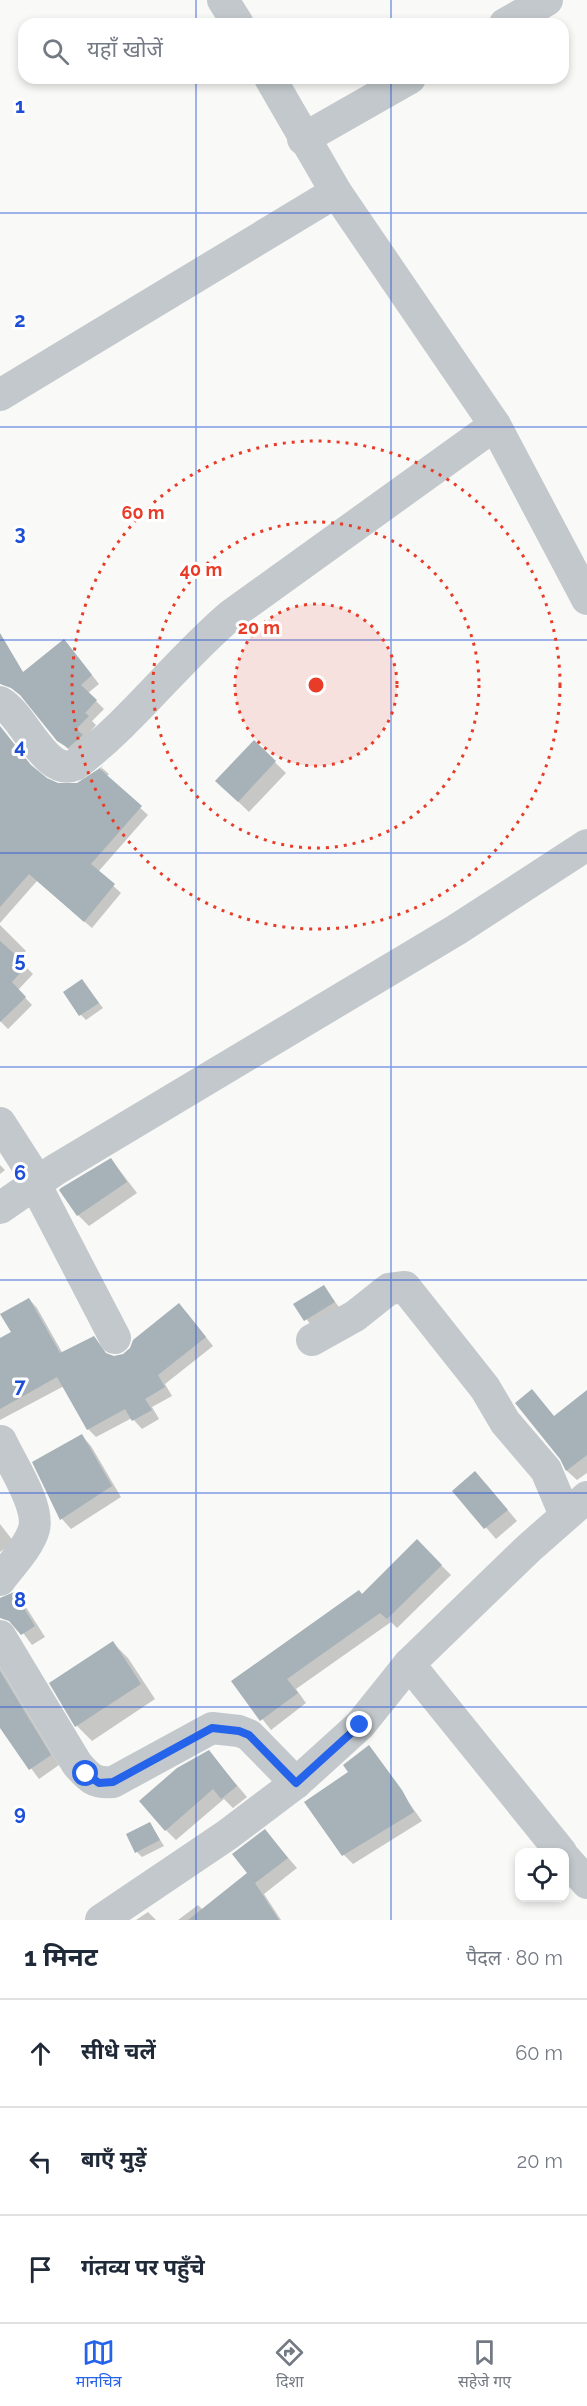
<!DOCTYPE html>
<html lang="hi">
<meta charset="utf-8">
<style>
body{margin:0;font-family:Raleway,"Noto Sans Devanagari",sans-serif;background:#f6f6f7;color:#1f2937}
.controls{position:absolute;right:18px;bottom:18px;display:grid;overflow:hidden;border-radius:12px;box-shadow:0 3px 9px #0003}
.controls button{width:54px;height:54px;display:grid;place-items:center;padding:0;border:0;border-bottom:2px solid #e0e1e3;background:#fff;color:#1f2937;font:30px sans-serif}
.stop{position:absolute;width:18px;height:18px;margin:-14px;border:4px solid #2563eb;border-radius:50%;background:#fff}
.stop.end{background:#2563eb;border-color:#fff;box-shadow:0 2px 6px #0008}
.list{margin:0;padding:0;list-style:none}
h2{display:flex;justify-content:space-between;align-items:center;height:78px;margin:0;padding:0 24px;font-size:26px}
h2 small{font-size:20px;font-weight:400;color:#747a83}
.list li{display:grid;grid-template-columns:39px 1fr auto;gap:18px;align-items:center;box-sizing:border-box;height:108px;padding:0 24px;border-top:2px solid #e0e1e3}
.list b{display:block;font-size:22px;white-space:nowrap}
.list em{font-size:20px;font-style:normal;color:#747a83}
.icon{flex:none;width:33px;height:33px;fill:none;stroke:currentColor;stroke-width:2;stroke-linecap:round;stroke-linejoin:round}
.map{position:relative;flex:none;width:587px;height:1920px;overflow:hidden}
.search{position:absolute;background:#fff;box-shadow:0 3px 9px #0003;left:18px;right:18px;top:18px;height:66px;display:flex;align-items:center;gap:15px;box-sizing:border-box;padding:0 21px;border-radius:18px;color:#747a83;font-size:22px}
.sheet{height:402px;background:#fff}
nav{display:flex;justify-content:space-around;align-items:center;box-sizing:border-box;height:84px;border-top:2px solid #e0e1e3;background:#fff;font-size:16px;color:#747a83}
nav a{display:grid;justify-items:center;gap:3px}
nav .on{color:#2563eb}
.map>svg:first-child{display:block}
.shadow{fill:#0003}
.building{fill:#a6b2b7}
.lines{fill:none;stroke-linecap:round;stroke-linejoin:round}
.minor{stroke:#c2c8cb;stroke-width:32}
.route{stroke:#2563eb;stroke-width:8}
.grid{fill:none;stroke:#1d4ed8;stroke-width:1.5;stroke-opacity:0.55}
.ring{fill:none;stroke:#e93c28;stroke-width:3;stroke-dasharray:3 6}
.grid-label{font-size:20px;text-anchor:middle;font-weight:bold;fill:#1d4ed8;stroke:#fff;stroke-width:6;stroke-linejoin:round;paint-order:stroke}
.centre{fill:#e93c28;stroke:#fff;stroke-width:3}
.ring-label{font-size:18px;text-anchor:middle;font-weight:bold;fill:#e93c28;stroke:#fff;stroke-width:6;stroke-linejoin:round;paint-order:stroke}
</style>
<div class="map">
<svg width="587" height="1920" viewBox="0 0 587 1920">
<rect width="100%" height="100%" fill="#f9f9f7"/>
<g class="shadow">
<polygon points="78,657 99,684 88,693 104,709 92,721 96,725 73,754 65,746"/>
<polygon points="254,742 286,773 249,812 227,791"/>
<polygon points="0,764 57,784 78,784 102,768 109,774 106,777 148,815 98,872 121,893 92,928 37,881 0,923"/>
<polygon points="0,925 26,951 18,959 33,974 18,990 32,1005 8,1029 0,1021"/>
<polygon points="82,981 103,1008 86,1020 81,1015"/>
<polygon points="111,1159 137,1193 89,1226 78,1215"/>
<polygon points="0,1165 5,1170 0,1174"/>
<polygon points="323,1286 339,1307 311,1325 295,1304"/>
<polygon points="29,1299 37,1308 63,1354 93,1338 108,1356 123,1356 187,1313 213,1346 165,1384 172,1396 152,1407 159,1419 142,1429 132,1418 96,1437 88,1429 64,1386 0,1420 0,1340 13,1333"/>
<polygon points="532,1391 555,1418 587,1406 587,1473 577,1480 567,1471"/>
<polygon points="82,1436 91,1446 121,1497 71,1529 62,1519 34,1463"/>
<polygon points="486,1484 517,1521 496,1539 454,1491"/>
<polygon points="0,1524 14,1542 0,1552"/>
<polygon points="417,1541 451,1575 397,1628 391,1622 296,1689 306,1703 271,1730 233,1682 362,1595"/>
<polygon points="13,1593 24,1604 45,1637 32,1645 0,1602 0,1598"/>
<polygon points="113,1643 128,1658 155,1699 92,1741 77,1726"/>
<polygon points="0,1667 59,1765 39,1779 0,1726"/>
<polygon points="369,1747 422,1821 353,1864 344,1855 351,1772"/>
<polygon points="209,1752 247,1797 233,1808 224,1799 176,1840 166,1830"/>
<polygon points="150,1824 164,1846 142,1857 137,1852"/>
<polygon points="265,1831 297,1868 264,1894 281,1920 178,1920 198,1905 203,1910 249,1874"/>
<polygon points="148,1912 156,1920 136,1920"/>
</g>
<g class="building">
<polygon points="0,633 23,672 64,639 92,675 81,685 97,700 85,713 89,716 76,729 83,735 68,748 57,741 20,695 11,688 0,684"/>
<polygon points="0,726 31,765 47,778 58,783 77,783 103,766 100,769 142,806 91,864 115,884 84,922 29,874 0,907"/>
<polygon points="254,740 276,761 238,802 215,781"/>
<polygon points="0,941 27,965 12,982 26,997 0,1022"/>
<polygon points="82,979 99,1003 79,1016 63,992"/>
<polygon points="111,1158 127,1182 77,1216 59,1190 61,1188"/>
<polygon points="324,1285 335,1302 304,1321 293,1304"/>
<polygon points="29,1298 60,1353 94,1336 106,1353 114,1356 123,1354 130,1348 133,1340 179,1303 206,1337 158,1375 165,1387 145,1399 152,1410 132,1421 125,1409 87,1430 57,1377 0,1409 0,1338 11,1332 0,1314"/>
<polygon points="532,1389 554,1416 587,1390 587,1455 566,1471 560,1459 515,1403"/>
<polygon points="82,1434 112,1486 60,1520 32,1462"/>
<polygon points="475,1471 508,1510 484,1529 452,1491"/>
<polygon points="417,1539 442,1565 387,1619 380,1613 287,1679 298,1693 260,1721 231,1681 359,1590 362,1594"/>
<polygon points="14,1592 35,1626 21,1635 9,1621 0,1618 0,1598"/>
<polygon points="113,1641 141,1684 75,1727 49,1683"/>
<polygon points="0,1671 51,1755 29,1770 0,1728"/>
<polygon points="369,1745 402,1790 414,1812 342,1856 304,1802 348,1772 343,1765"/>
<polygon points="209,1750 237,1786 221,1799 213,1789 165,1831 139,1801 177,1768"/>
<polygon points="150,1822 160,1840 135,1853 126,1834"/>
<polygon points="265,1829 288,1858 255,1883 279,1920 188,1920 247,1873 232,1854"/>
</g>
<g class="lines">
<g class="minor">
<polyline points="223,0 238,24"/>
<polyline points="505,24 547,0"/>
<polyline points="270,78 336,192 495,425 587,599"/>
<polyline points="303,139 410,78"/>
<polyline points="0,395 336,192"/>
<path d="M0 702C24 715 45 777 75 765 132 722 176 662 231 615L495 425"/>
<polyline points="0,1123 38,1182"/>
<polyline points="35,1184 115,1338"/>
<polyline points="0,1208 55,1170 456,930 587,845"/>
<polyline points="312,1340 355,1316 389,1289 405,1287 485,1388 505,1422 546,1470 565,1515"/>
<path d="M0 1580C11 1565 29 1547 34 1529 40 1506 11 1463 1 1441"/>
<path d="M0 1636 77 1764C89 1778 95 1784 113 1782L212 1728 239 1731 249 1735 296 1783"/>
<polyline points="409,1664 561,1852"/>
<polyline points="564,1857 587,1883"/>
<polyline points="101,1920 227,1835 296,1783 360,1725 409,1664 529,1548 587,1497"/>
</g>
</g>
<g class="lines">
<polyline class="route" points="86,1774 99,1783 113,1782 212,1728 239,1731 249,1735 296,1783 360,1725"/>
</g>
<path class="grid" d="M196 0V24M391 0V24M196 78V1920M391 78V1920M0 213H587M0 427H587M0 640H587M0 853H587M0 1067H587M0 1280H587M0 1493H587M0 1707H587"/>
<circle cx="316" cy="685" r="81" fill="#e93c28" fill-opacity=".12"/>
<g class="ring">
<circle cx="316" cy="685" r="81"/>
<circle cx="316" cy="685" r="163"/>
<circle cx="316" cy="685" r="244"/>
</g>
<g class="grid-label">
<text x="20" y="113">1</text>
<text x="20" y="327">2</text>
<text x="20" y="540">3</text>
<text x="20" y="753">4</text>
<text x="20" y="967">5</text>
<text x="20" y="1180">6</text>
<text x="20" y="1393">7</text>
<text x="20" y="1607">8</text>
<text x="20" y="1820">9</text>
</g>
<circle cx="316" cy="685" r="9" class="centre"/>
<g class="ring-label">
<text x="143" y="519">60 m</text>
<text x="201" y="576">40 m</text>
<text x="259" y="634">20 m</text>
</g>
</svg>
<div class="controls">
<button><svg class="icon" aria-label="locate" viewBox="0 0 24 24"><circle cx="12" cy="12" r="6"/><path d="M12 2v4M12 18v4M2 12h4M18 12h4"/></svg></button>
</div>
<div class="stop" style="left:86px;top:1774px"></div>
<div class="stop end" style="left:360px;top:1725px"></div>
<div class="search"><svg class="icon" aria-label="search" viewBox="0 0 24 24"><circle cx="10" cy="10" r="6"/><path d="M15 15l6 6"/></svg>यहाँ खोजें</div>
</div>
<section class="sheet">
<h2>1 मिनट<small>पैदल · 80 m</small></h2>
<ul class="list">
<li><svg class="icon" aria-label="ahead" viewBox="0 0 24 24"><path d="M12 20V5M6 11l6-6 6 6"/></svg><div><b>सीधे चलें</b></div><em>60 m</em></li>
<li><svg class="icon" aria-label="left" viewBox="0 0 24 24"><path d="M17 20v-9H6M10 6l-5 5 5 5"/></svg><div><b>बाएँ मुड़ें</b></div><em>20 m</em></li>
<li><svg class="icon" aria-label="arrive" viewBox="0 0 24 24"><path d="M6 21V4h12l-3 4 3 4H6"/></svg><div><b>गंतव्य पर पहुँचे</b></div></li>
</ul>
</section>
<nav>
<a class="on"><svg class="icon" aria-label="map" viewBox="0 0 24 24"><path d="M3 6l6-2 6 2 6-2v14l-6 2-6-2-6 2zM9 4v14M15 6v14"/></svg>मानचित्र</a>
<a><svg class="icon" aria-label="directions" viewBox="0 0 24 24"><path d="M12 3l9 9-9 9-9-9zM9 14v-3h6M13 9l2 2-2 2"/></svg>दिशा</a>
<a><svg class="icon" aria-label="saved" viewBox="0 0 24 24"><path d="M7 4h10v16l-5-4-5 4z"/></svg>सहेजे गए</a>
</nav>
